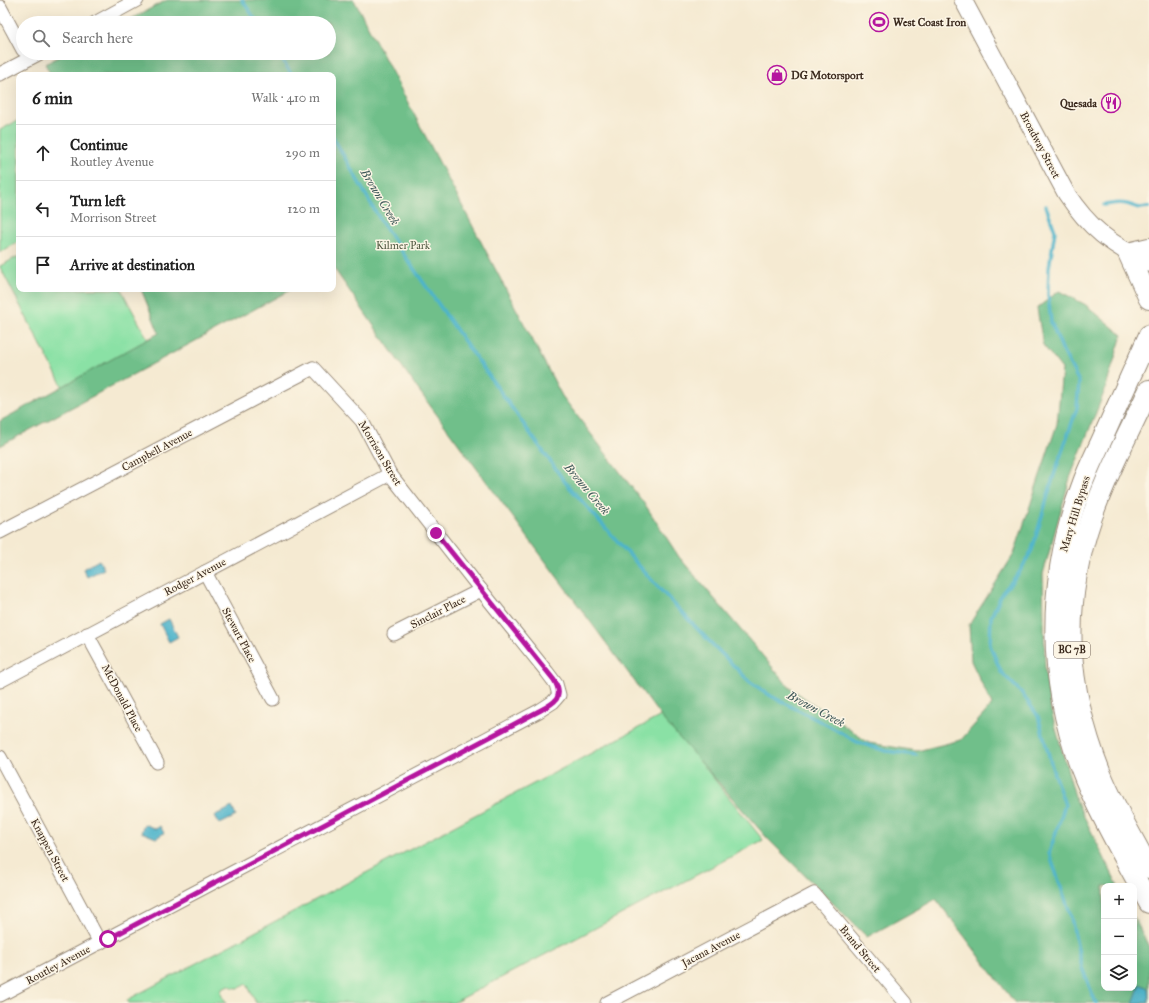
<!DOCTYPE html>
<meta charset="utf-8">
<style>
body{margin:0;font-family:"IM FELL Great Primer",serif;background:#f2f2f2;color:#222}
.controls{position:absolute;right:12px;bottom:12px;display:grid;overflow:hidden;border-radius:8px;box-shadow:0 4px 16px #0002}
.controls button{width:36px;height:36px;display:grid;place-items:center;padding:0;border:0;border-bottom:1px solid #e0e0e0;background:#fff;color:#222;font:20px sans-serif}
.stop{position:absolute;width:12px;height:12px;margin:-9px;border:3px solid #b5179e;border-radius:50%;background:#fff}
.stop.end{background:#b5179e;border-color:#fff;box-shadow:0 1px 4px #0008}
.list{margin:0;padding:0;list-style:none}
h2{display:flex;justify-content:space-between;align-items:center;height:52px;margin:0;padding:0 16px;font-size:17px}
h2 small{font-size:13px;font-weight:400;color:#767676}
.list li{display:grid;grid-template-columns:26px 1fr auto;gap:12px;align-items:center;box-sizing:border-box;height:56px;padding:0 16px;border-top:1px solid #e0e0e0}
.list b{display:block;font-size:15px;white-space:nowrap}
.list p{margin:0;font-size:13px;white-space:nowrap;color:#767676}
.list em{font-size:13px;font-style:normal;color:#767676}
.icon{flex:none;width:22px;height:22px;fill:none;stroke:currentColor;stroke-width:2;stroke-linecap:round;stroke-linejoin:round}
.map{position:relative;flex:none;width:1149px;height:1003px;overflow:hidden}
.search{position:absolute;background:#fff;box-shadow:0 4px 16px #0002;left:16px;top:16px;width:320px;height:44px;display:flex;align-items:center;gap:10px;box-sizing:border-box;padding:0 14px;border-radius:22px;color:#767676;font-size:15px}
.panel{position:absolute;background:#fff;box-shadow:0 4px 16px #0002;left:16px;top:72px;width:320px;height:220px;border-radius:8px}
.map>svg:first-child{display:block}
.green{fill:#8ae1a5;stroke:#628662}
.forest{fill:#6fbf8a;stroke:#557454}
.water{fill:#4db4cb;stroke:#446f74}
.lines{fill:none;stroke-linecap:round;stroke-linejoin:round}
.stream{stroke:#4db4cb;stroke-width:3.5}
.minor-casing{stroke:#988a78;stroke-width:15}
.major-casing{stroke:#988a78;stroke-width:19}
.highway-casing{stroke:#988a78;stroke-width:22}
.minor{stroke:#fff;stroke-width:13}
.major{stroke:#fff;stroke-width:17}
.highway{stroke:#fff;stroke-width:20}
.route{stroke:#b5179e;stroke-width:5}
.labels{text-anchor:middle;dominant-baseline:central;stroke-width:3;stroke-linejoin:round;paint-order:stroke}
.shield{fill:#fcf5e5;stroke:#75675a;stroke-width:1}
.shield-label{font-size:10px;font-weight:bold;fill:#3b2a1e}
.poi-label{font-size:11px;font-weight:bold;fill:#3b2a1e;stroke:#fcf5e5;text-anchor:start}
.street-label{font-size:11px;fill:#3b2a1e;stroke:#fcf5e5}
.park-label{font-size:11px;fill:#4f5840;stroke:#fcf5e5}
.water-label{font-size:12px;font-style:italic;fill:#415a5b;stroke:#fcf5e5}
</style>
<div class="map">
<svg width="1149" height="1003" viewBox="0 0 1149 1003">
<rect width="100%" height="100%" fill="#fcf5e5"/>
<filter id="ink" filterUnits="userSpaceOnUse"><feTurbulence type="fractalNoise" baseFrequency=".025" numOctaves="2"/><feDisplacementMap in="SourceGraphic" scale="8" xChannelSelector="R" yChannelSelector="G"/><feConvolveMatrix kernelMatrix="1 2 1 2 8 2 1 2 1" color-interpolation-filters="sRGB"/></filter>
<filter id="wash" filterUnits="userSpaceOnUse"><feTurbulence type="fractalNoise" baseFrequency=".012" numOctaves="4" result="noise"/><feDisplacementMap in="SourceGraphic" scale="16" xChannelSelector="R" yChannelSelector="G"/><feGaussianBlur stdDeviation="0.9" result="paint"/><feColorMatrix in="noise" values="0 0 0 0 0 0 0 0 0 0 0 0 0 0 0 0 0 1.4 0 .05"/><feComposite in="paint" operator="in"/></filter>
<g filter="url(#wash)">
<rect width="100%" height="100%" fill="#f5ead2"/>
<g class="green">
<polygon points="19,120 19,242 0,252 0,130"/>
<polygon points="19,256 19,289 121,289 153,349 67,395 0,267 0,266"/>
<path d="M663 715 763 840 453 1003H256L247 984C241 988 236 990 229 985L222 988 221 991 222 996 227 1003H129L127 1000Z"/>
</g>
<g class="forest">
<polygon points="167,0 354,0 562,396 646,506 679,557 790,688 869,743 917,751 961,740 992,705 971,661 969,625 1014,554 1057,424 1062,369 1043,345 1037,308 1059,291 1086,305 1122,335 1105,390 1070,478 1043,574 1045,670 1051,711 1076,800 1118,886 1104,886 1104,988 1134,988 1134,917 1149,947 1149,1003 1015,1003 936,899 867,937 768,839 661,717 417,388 333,267 333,75 51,75 45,64 66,53 329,53 329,23 123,23"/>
<polygon points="141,289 292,289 0,446 0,421 159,333"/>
</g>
<g class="water">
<polygon points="99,560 104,569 87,577 83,569"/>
<polygon points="169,619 178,637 169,642 160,624"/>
<polygon points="232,807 236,816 220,824 215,816"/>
<polygon points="144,824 156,829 160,826 164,833 156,838 141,832"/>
<polygon points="1140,984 1148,988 1149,1003 1133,1003"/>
</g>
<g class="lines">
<g class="stream">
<polyline points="242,0 258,23"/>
<polyline points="278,53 292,75"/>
<polyline points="333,137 382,223 469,348 565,482 656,585 707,639 749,681 771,696 829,726 857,742 886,751 916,755"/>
<path d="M1104 205C1111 204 1119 202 1127 204 1138 207 1136 209 1149 207"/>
<polyline points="1046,206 1055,231 1049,268 1048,294 1051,322 1063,351 1079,382 1077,408 1053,478 1032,550 1019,573 1002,593 991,617 990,645 1001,672 1021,692 1038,716 1054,774 1065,805 1049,853 1070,913 1082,968 1096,1003"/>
</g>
</g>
</g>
<g filter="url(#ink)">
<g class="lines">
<g class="minor-casing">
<g id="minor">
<polyline points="0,7 23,50"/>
<polyline points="95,23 137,0"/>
<polyline points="0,74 40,53"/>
<polyline points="0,532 313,368 362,421 390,474 481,590 547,672 556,684 559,695 553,702 539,711 0,995"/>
<polyline points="205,572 273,699"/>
<polyline points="87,634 157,762"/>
<polyline points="394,634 481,590"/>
<polyline points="0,681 390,474"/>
<polyline points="0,757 100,943"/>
<polyline points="607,1003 814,894 906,1003"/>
</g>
</g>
<g class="major-casing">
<path id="major" d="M963 0 1066 193C1089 228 1111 245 1149 263"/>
</g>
<g class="highway-casing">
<g id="highway">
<polyline points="1149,248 1128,253 1149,299"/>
<path d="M1149 335C1134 368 1119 401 1104 435 1097 451 1088 468 1082 485 1046 579 1046 685 1085 779 1103 822 1127 862 1149 903"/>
<path d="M1149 390C1130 431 1107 473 1092 517 1061 607 1066 685 1101 774 1114 806 1132 837 1149 868"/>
</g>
</g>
<use href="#minor" class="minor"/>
<use href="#major" class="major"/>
<use href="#highway" class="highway"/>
</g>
</g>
<g class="lines" filter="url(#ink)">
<path class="route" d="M108 939 539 711C554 703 565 698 554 680L436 533"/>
</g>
<defs>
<g id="stadium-ring" transform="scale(1)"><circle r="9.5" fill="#fcf5e5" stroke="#b5179e" stroke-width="1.5"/><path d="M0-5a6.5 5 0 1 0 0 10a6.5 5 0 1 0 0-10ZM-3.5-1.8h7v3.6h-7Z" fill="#b5179e"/></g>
<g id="shop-ring" transform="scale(1)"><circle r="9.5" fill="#fcf5e5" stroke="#b5179e" stroke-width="1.5"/><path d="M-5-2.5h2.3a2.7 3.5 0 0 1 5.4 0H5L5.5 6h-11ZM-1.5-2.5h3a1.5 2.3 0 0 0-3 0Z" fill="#b5179e"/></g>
<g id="restaurant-ring" transform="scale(1)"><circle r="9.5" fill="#fcf5e5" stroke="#b5179e" stroke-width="1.5"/><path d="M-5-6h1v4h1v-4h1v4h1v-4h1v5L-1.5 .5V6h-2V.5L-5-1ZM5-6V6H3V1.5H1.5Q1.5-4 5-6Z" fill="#b5179e"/></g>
</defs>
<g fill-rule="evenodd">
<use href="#stadium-ring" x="879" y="22"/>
<use href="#shop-ring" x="777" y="75"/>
<use href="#restaurant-ring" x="1111" y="103"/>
</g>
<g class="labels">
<rect class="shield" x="1054" y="642" width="36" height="16" rx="3"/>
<g class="shield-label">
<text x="1072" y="650">BC 7B</text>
</g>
<g class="poi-label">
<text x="893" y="22">West Coast Iron</text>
<text x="791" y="75">DG Motorsport</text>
<text x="1097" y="103" text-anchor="end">Quesada</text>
</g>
<g class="street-label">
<text transform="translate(1040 145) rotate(62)">Broadway Street</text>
<text transform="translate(157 450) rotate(-28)">Campbell Avenue</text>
<text transform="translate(380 453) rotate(59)">Morrison Street</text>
<text transform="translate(1075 514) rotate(-73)">Mary Hill Bypass</text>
<text transform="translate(195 577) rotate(-28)">Rodger Avenue</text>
<text transform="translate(438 612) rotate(-27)">Sinclair Place</text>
<text transform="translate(239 635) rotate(62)">Stewart Place</text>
<text transform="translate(122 698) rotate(62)">McDonald Place</text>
<text transform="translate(50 850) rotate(62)">Knappen Street</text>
<text transform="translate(711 949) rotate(-28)">Jacana Avenue</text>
<text transform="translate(860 949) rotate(50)">Brand Street</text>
<text transform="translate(58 965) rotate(-28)">Routley Avenue</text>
</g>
<g class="park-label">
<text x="403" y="245">Kilmer Park</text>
</g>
<g class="water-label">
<text transform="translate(380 197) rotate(59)">Brown Creek</text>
<text transform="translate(587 489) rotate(50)">Brown Creek</text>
<text transform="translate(816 709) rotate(28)">Brown Creek</text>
</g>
</g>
</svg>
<div class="controls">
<button>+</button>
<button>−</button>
<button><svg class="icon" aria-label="layers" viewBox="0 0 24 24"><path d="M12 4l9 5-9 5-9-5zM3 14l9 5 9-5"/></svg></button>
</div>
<div class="stop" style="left:108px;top:939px"></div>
<div class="stop end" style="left:436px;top:533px"></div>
<div class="search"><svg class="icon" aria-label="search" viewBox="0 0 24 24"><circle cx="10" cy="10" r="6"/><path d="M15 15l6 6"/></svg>Search here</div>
<section class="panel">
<h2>6 min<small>Walk · 410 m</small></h2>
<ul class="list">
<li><svg class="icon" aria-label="ahead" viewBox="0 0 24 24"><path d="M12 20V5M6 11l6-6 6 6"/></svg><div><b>Continue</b><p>Routley Avenue</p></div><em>290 m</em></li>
<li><svg class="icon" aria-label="left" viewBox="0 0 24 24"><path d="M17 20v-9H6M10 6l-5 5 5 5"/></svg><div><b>Turn left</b><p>Morrison Street</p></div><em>120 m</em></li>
<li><svg class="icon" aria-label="arrive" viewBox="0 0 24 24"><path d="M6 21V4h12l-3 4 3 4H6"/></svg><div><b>Arrive at destination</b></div></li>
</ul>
</section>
</div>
